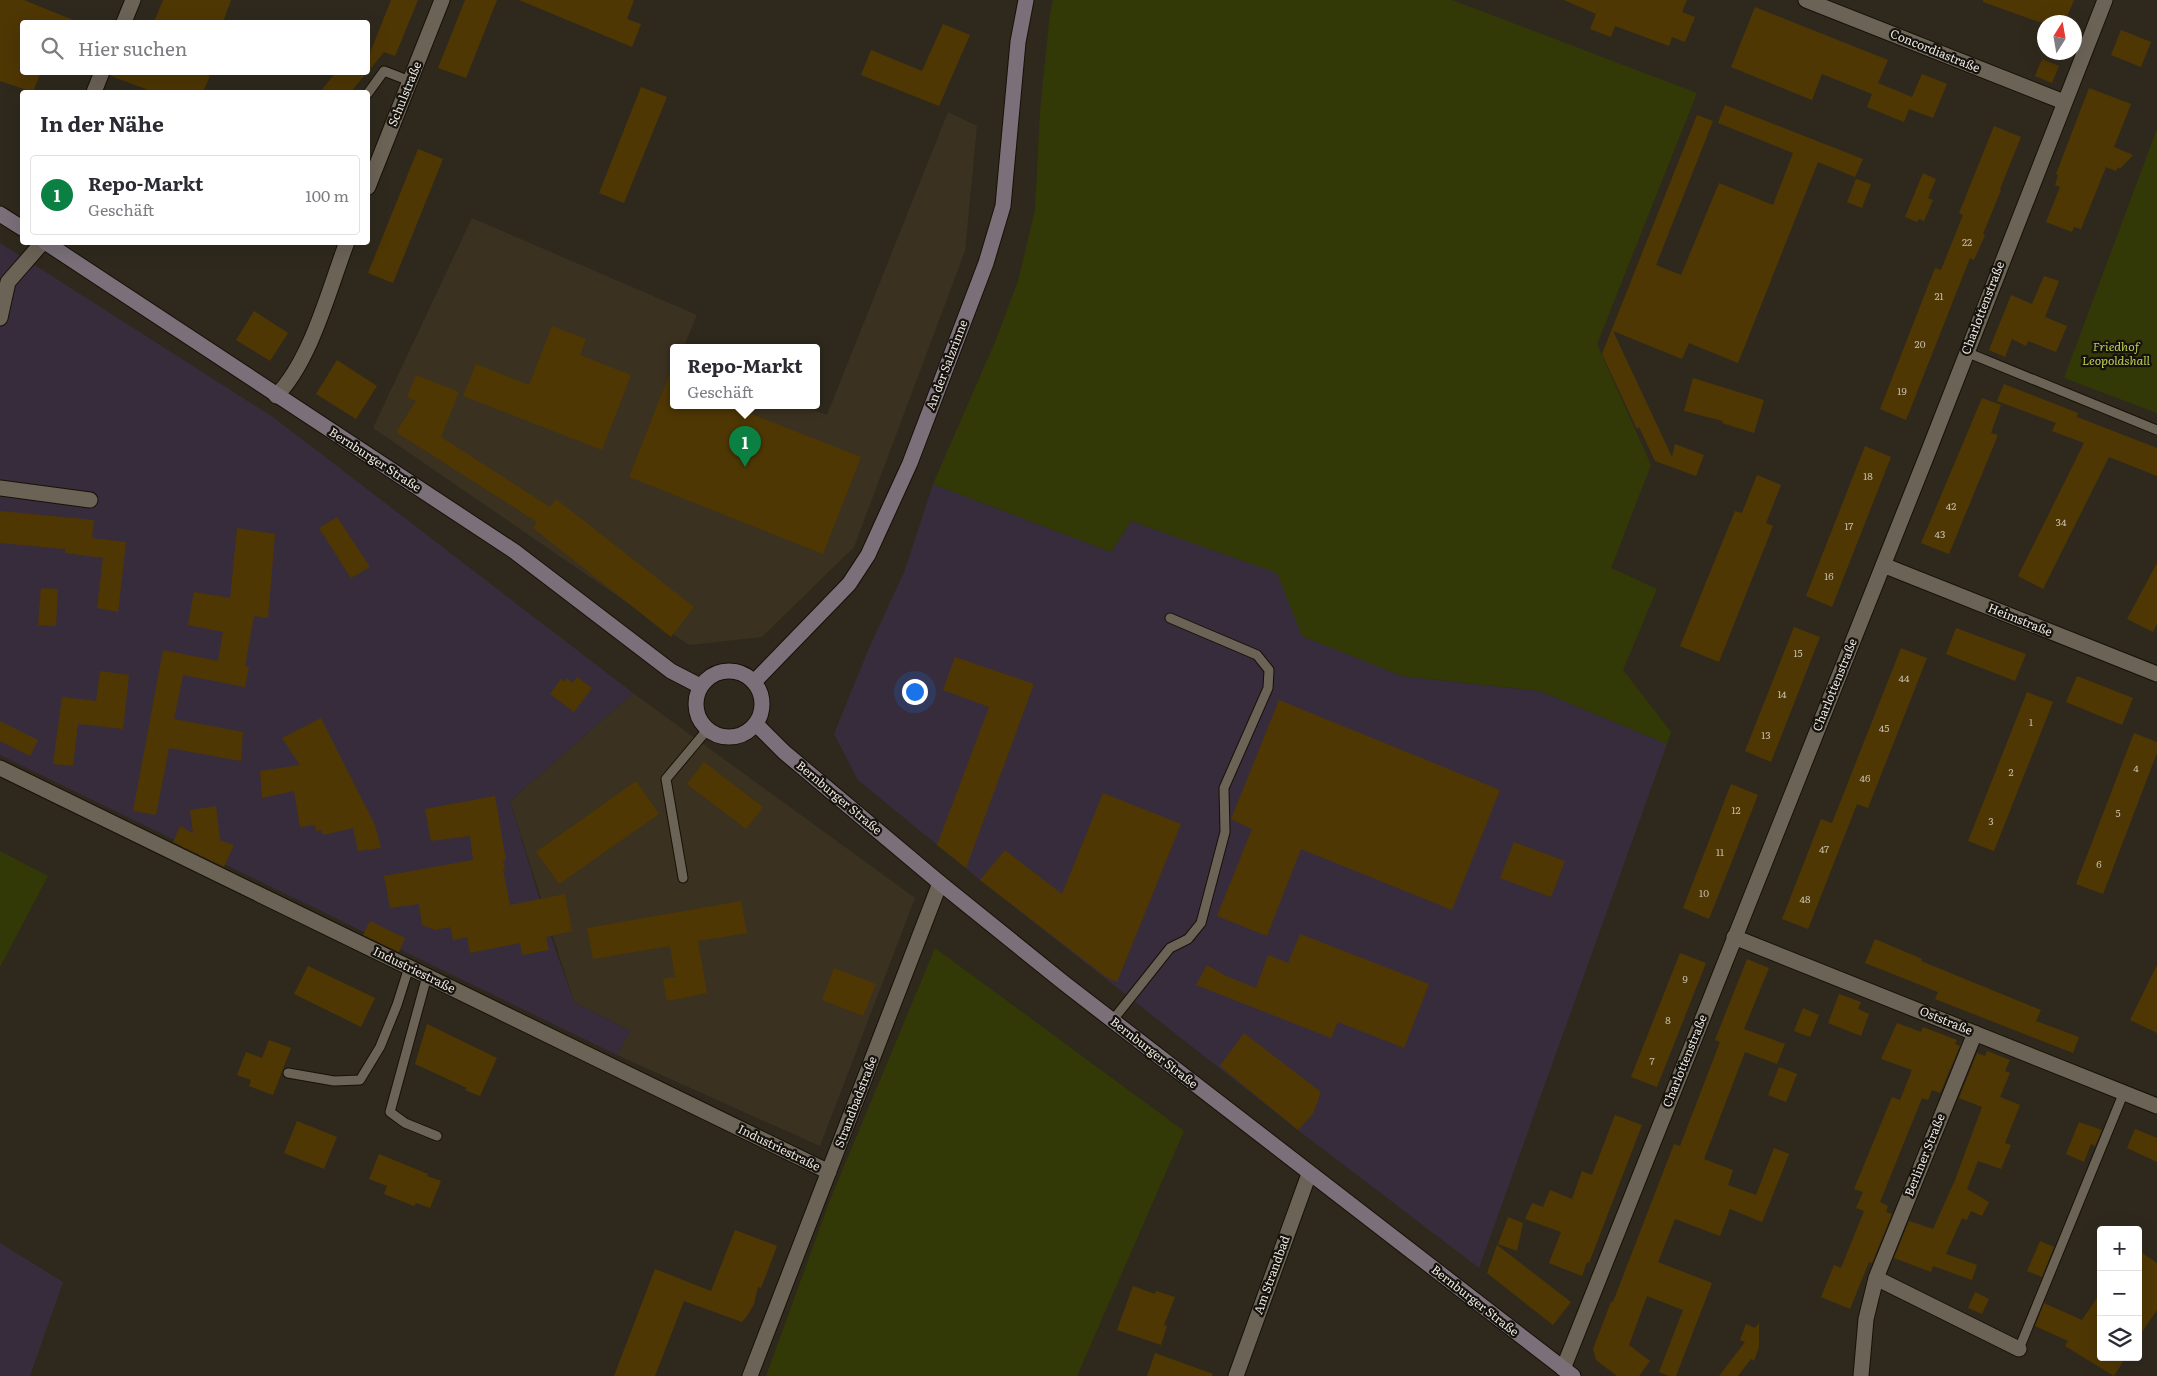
<!DOCTYPE html>
<html lang="de">
<head>
<meta charset="utf-8">
<style>
	body { margin:0; font-family:Literata,serif; background:#f7f7f7; color:#2b2b33 }
	.controls { position:absolute; right:15px; bottom:15px; display:grid; overflow:hidden; border-radius:5px; box-shadow:0 5px 20px #0002 }
	.controls button { width:45px; height:45px; display:grid; place-items:center; padding:0; border:0; border-bottom:1px solid #e1e1e2; background:#fff; color:#2b2b33; font:25px sans-serif }
	.compass { position:absolute; left:2037px; top:15px; width:45px; height:45px; border-radius:50%; background:#fff; box-shadow:0 5px 20px #0002; rotate:11deg }
	.you { position:absolute; left:914px; top:691px; width:18px; height:18px; margin:-12px; border:4px solid #fff; border-radius:50%; background:#1a73e8; box-shadow:0 0 0 8px #1a73e833 }
	.badge { display:grid; place-items:center; width:32px; height:32px; border-radius:50%; background:#0b8043; color:#fff; font-size:16px; font-weight:700 }
	.pin { position:absolute; translate:-50% -41px; filter:drop-shadow(0 1px 2px #0008) }
	.pin::after { content:''; position:absolute; top:26px; width:18px; height:15px; background:inherit; clip-path:polygon(0 0,100% 0,50% 100%) }
	.popup { position:absolute; left:670px; top:344px; width:150px; height:65px; box-sizing:border-box; display:grid; place-content:center; border-radius:5px; background:#fff; filter:drop-shadow(0 1px 4px #0005); font-size:16px; white-space:nowrap; color:#7c7c81 }
	.popup b { font-size:19px; color:#2b2b33 }
	.popup::after { content:''; position:absolute; left:50%; top:100%; margin-left:-10px; border:10px solid transparent; border-top-color:#fff }
	.list { margin:0; padding:0; list-style:none }
	h2 { display:flex; justify-content:space-between; align-items:center; height:65px; margin:0; padding:0 20px; font-size:21px }
	h2 small { font-size:16px; font-weight:400; color:#7c7c81 }
	.list li { display:grid; grid-template-columns:32px 1fr auto; gap:15px; align-items:center; box-sizing:border-box; height:80px; margin:0 10px 10px; padding:0 10px; border:1px solid #e1e1e2; border-radius:5px }
	.list b { display:block; font-size:19px; white-space:nowrap }
	.list p { margin:0; font-size:16px; white-space:nowrap; color:#7c7c81 }
	.list em { font-size:16px; font-style:normal; color:#7c7c81 }
	.icon { flex:none; width:28px; height:28px; fill:none; stroke:currentColor; stroke-width:2; stroke-linecap:round; stroke-linejoin:round }
	.map { position:relative; flex:none; width:2157px; height:1376px; overflow:hidden }
	.search { position:absolute; background:#fff; box-shadow:0 5px 20px #0002; left:20px; top:20px; width:350px; height:55px; display:flex; align-items:center; gap:12px; box-sizing:border-box; padding:0 18px; border-radius:5px; color:#7c7c81; font-size:19px }
	.panel { position:absolute; background:#fff; box-shadow:0 5px 20px #0002; left:20px; top:90px; width:350px; height:155px; border-radius:5px }
	.map>svg:first-child { display:block }
	.built { fill:#3b3120 }
	.industrial { fill:#372c3b }
	.green { fill:#323907 }
	.building { fill:#4f3704 }
	.lines { fill:none; stroke-linecap:round; stroke-linejoin:round }
	.lane-casing { stroke:#171107; stroke-width:11 }
	.street-casing { stroke:#171107; stroke-width:17 }
	.secondary-casing { stroke:#171107; stroke-width:17 }
	.lane { stroke:#6b6356; stroke-width:9 }
	.street { stroke:#6b6356; stroke-width:15 }
	.secondary { stroke:#7b707a; stroke-width:15 }
	.labels { text-anchor:middle; stroke-width:4.5; stroke-linejoin:round; paint-order:stroke }
	.number-label { font-size:10px; fill:#c4bba8 }
	.street-label { font-size:12px; fill:#ebe7df; stroke:#15120d }
	.park-label { font-size:12px; font-style:italic; fill:#bbcd53; stroke:#15120d }
</style>
</head>
<body>
<div class="map">
<svg width="2157" height="1376" viewBox="0 0 2157 1376">
	<rect width="100%" height="100%" fill="#2f291d"/>
	<path class="built" d="M948,112L977,126L965,251L854,547L762,637L689,645L373,428L472,218L697,315L683,348H674V406H802L827,415Z
		M633,693L915,898L820,1146L617,1055L630,1031L574,1002L510,801Z"/>
	<path class="industrial" d="M0,243L273,417L633,693L510,801L552,940L574,1002L630,1031L617,1055L0,755Z
		M933,484L1111,552L1131,521L1278,573L1302,636L1402,676L1540,691L1667,744L1479,1268L1298,1130L980,880L858,780L834,734L869,648L905,570Z
		M0,1243L63,1282L30,1376H0Z"/>
	<path class="green" d="M1053,0H1452L1697,93L1597,344L1651,465L1611,568L1657,589L1623,670L1671,732L1667,744L1540,691L1402,676L1302,636L1277,573L1131,521L1111,552L933,484L995,342L1018,281L1035,210L1040,112L1050,13Z
		M2157,129V413L2064,378Z
		M0,851L48,876L0,967Z
		M935,948L1184,1131L1077,1376H766L830,1200Z"/>
	<path class="building" d="M0,0H24L78,22H22V72H41L33,92L0,81Z
		M163,0H231L223,22H154Z
		M391,0H418L395,56L384,52L368,72V58Z
		M465,0H497L466,78L438,68Z
		M519,0H634L627,19L641,24L632,47Z
		M1564,0H1687L1682,12L1695,17L1685,42L1672,37L1669,46L1615,26L1611,37L1590,29L1596,14Z
		M1983,0H2074L2065,22H2039L1983,2Z
		M1755,7L1888,60L1878,83L1912,97L1922,74L1947,84L1933,118L1909,109L1904,122L1867,107L1872,94L1822,74L1812,100L1731,67Z
		M943,24L970,35L939,106L861,75L871,50L922,71Z
		M2121,30L2151,42L2141,67L2111,55Z
		M2042,59L2059,66L2052,83L2035,76Z
		M111,72H202L210,76L203,92H154L111,76Z
		M336,72H367L351,92H320Z
		M641,87L667,97L624,203L599,193Z
		M2089,88L2131,104L2114,147L2133,155L2120,169L2118,167L2116,171L2106,167L2081,229L2074,227L2072,232L2046,222L2060,187L2055,185L2058,175L2056,174Z
		M1725,105L1863,159L1855,177L1818,162L1738,363L1689,343L1682,359L1613,331L1672,457L1675,444L1704,455L1696,476L1655,461L1639,427L1637,429L1602,354L1697,115L1713,121L1656,265L1681,275L1719,183L1773,205L1793,153L1718,123Z
		M1994,126L2021,137L2000,189L2001,190L1983,234L1985,235L1974,260L1970,258L1906,420L1880,409L1935,268L1941,270L1963,215L1959,213Z
		M418,149L443,159L393,283L368,273Z
		M1923,173L1936,179L1928,198L1933,200L1924,221L1919,219L1917,222L1905,217Z
		M1856,179L1871,184L1862,208L1847,202Z
		M2044,276L2059,281L2045,317L2067,326L2056,352L2028,341L2026,346L2012,339L2005,357L1989,350L2011,295L2032,304Z
		M254,311L288,333L270,361L236,340Z
		M552,326L586,339L580,355L631,375L602,450L463,396L476,364L529,385Z
		M337,360L377,386L356,419L316,394Z
		M673,365L674,406H731L861,457L823,554L629,477Z
		M416,375L459,392L441,437L550,507L556,499L694,607L671,637L533,528L537,522L396,432L416,401L407,397Z
		M1693,378L1764,400L1754,433L1722,423L1723,421L1684,411Z
		M2004,384L2078,413L2077,417L2157,448V476L2109,457L2043,589L2018,576L2084,443L2052,431L2056,423L1997,401Z
		M1982,398L2001,405L1991,433L1998,435L1949,554L1921,543Z
		M1865,446L1891,457L1832,607L1806,596Z
		M1757,475L1781,485L1766,523L1773,526L1719,662L1680,646L1735,511L1742,513Z
		M0,511L94,520L92,538L126,542L118,612L97,608L103,558L65,553V549L0,543Z
		M337,517L370,567L351,578L319,528Z
		M237,528L275,534L268,618L254,616L245,666L249,667L245,687L183,675L174,719L243,732L241,761L169,748L156,815L133,811L163,650L218,661L223,632L188,625L194,592L230,598Z
		M2157,563V624L2153,632L2127,619Z
		M41,588L58,589L56,626L38,625Z
		M1794,627L1820,637L1771,762L1745,751Z
		M1956,628L2026,654L2015,681L1946,654Z
		M1901,648L1927,658L1868,808L1857,804L1808,929L1782,919L1821,819L1832,823Z
		M955,657L1034,684L966,868L937,845L989,707L943,690Z
		M100,671L129,675L123,729L78,724L73,766L53,764L62,697L96,701Z
		M2077,676L2133,698L2122,725L2066,702Z
		M577,677L592,688L574,712L550,694L561,679L565,682L567,678L573,683Z
		M2027,692L2053,702L1994,851L1968,841Z
		M1279,700L1500,790L1452,910L1301,849L1267,936L1217,916L1252,829L1231,819Z
		M321,718L375,825L381,848L358,851L353,828L323,835L321,830L316,831L315,825L300,827L294,791L262,798L260,771L300,765L282,738Z
		M0,721L38,740L30,756L0,741Z
		M2134,733L2157,742V753L2103,894L2076,884Z
		M704,762L763,807L746,829L687,784Z
		M636,781L659,814L559,884L536,852Z
		M1731,784L1758,795L1709,919L1683,908Z
		M1103,793L1181,824L1117,982L1106,977L980,880L1005,850L1062,894Z
		M495,796L506,860L503,861L505,869H503L510,905L565,894L572,931L546,937L549,950L522,955L520,943L470,953L467,937L453,940L450,927L435,930L422,925L419,904L390,908L384,876L473,860L470,836L431,841L425,809Z
		M216,806L220,840L234,845L224,867L173,842L180,826L193,833L190,810Z
		M1514,842L1565,861L1551,897L1500,878Z
		M741,901L747,933L698,941L707,993L667,1001L663,979L675,977L670,946L593,959L587,928Z
		M370,921L405,938L399,952L363,935Z
		M1300,934L1429,984L1404,1048L1338,1022L1331,1038L1196,985L1207,965L1226,976L1256,988L1268,955L1288,963Z
		M1875,939L1922,959L1921,961L2041,1010L2036,1021L2079,1037L2073,1053L1935,999L1938,992L1865,963Z
		M1680,953L1706,963L1657,1087L1631,1077Z
		M1747,959L1769,968L1744,1029L1785,1044L1777,1064L1745,1052L1704,1159L1733,1170L1728,1185L1756,1195L1774,1148L1789,1154L1762,1222L1730,1209L1720,1236L1675,1219L1658,1262L1712,1283L1676,1376H1669L1659,1372L1683,1310L1647,1296L1629,1345L1650,1361L1639,1376H1617L1596,1360L1593,1349L1611,1302H1613L1674,1144L1680,1146L1720,1042L1715,1040Z
		M2157,965V1033L2130,1020Z
		M308,966L375,998L361,1027L294,994Z
		M834,968L876,984L863,1016L822,1000Z
		M1839,994L1861,1002L1858,1009L1869,1014L1861,1036L1828,1023Z
		M1803,1008L1819,1015L1810,1037L1794,1031Z
		M1897,1023L1921,1032L1923,1027L1957,1040L1955,1044L1960,1046L1940,1093L1932,1090L1928,1100L1922,1098L1880,1202L1888,1206L1886,1212L1892,1214L1872,1263L1869,1262L1850,1309L1821,1297L1834,1265L1841,1268L1864,1211L1856,1208L1863,1192L1854,1189L1892,1097L1900,1100L1912,1070L1881,1059Z
		M427,1024L497,1058L480,1096L465,1090L467,1088L415,1064Z
		M1244,1033L1321,1092L1313,1114L1298,1130L1220,1066Z
		M269,1040L291,1048L273,1095L249,1086L251,1080L237,1075L246,1052L262,1058Z
		M1987,1051L2010,1060L2005,1071L2010,1073L2000,1097L2020,1105L2005,1143L2011,1145L2001,1169L1978,1161L1967,1189L1989,1202L1982,1216L1971,1211L1967,1220L1962,1218L1946,1254L1977,1265L1972,1280L1933,1266L1931,1272L1894,1258L1909,1221L1933,1229L1955,1180L1982,1107L1959,1098L1977,1053L1985,1056Z
		M1779,1067L1797,1074L1786,1102L1768,1095Z
		M1615,1115L1642,1125L1589,1263L1587,1262L1582,1276L1549,1263L1561,1232L1525,1219L1532,1203L1543,1207L1550,1190L1572,1199L1582,1171L1592,1175Z
		M297,1121L337,1137L324,1169L284,1153Z
		M2079,1122L2102,1130L2095,1146L2091,1144L2084,1162L2066,1154Z
		M2135,1129L2157,1138V1162L2127,1148Z
		M379,1154L428,1174L427,1176L441,1181L430,1208L416,1203L414,1206L384,1194L387,1186L369,1179Z
		M1508,1217L1523,1223L1517,1251L1498,1244Z
		M735,1230L777,1246L761,1288L758,1287L754,1304L747,1316L742,1322L684,1301L655,1376H614L655,1269L711,1291Z
		M2040,1241L2054,1247L2042,1277L2027,1271Z
		M1497,1245L1571,1302L1553,1325L1487,1273Z
		M2138,1250L2157,1263V1310L2138,1338Z
		M1133,1286L1155,1294L1156,1291L1175,1297L1164,1325L1167,1326L1161,1345L1117,1330Z
		M1975,1292L1989,1299L1982,1314L1968,1308Z
		M2101,1292V1357H2126L2114,1376L2065,1346L2068,1341L2035,1326L2044,1303L2082,1320Z
		M1759,1323V1347L1754,1361L1751,1359L1738,1376H1719L1745,1342L1740,1340L1746,1324L1755,1328Z
		M1155,1353L1213,1374L1212,1376H1147Z"/>
	<g class="lines">
		<g class="lane-casing">
			<path id="lane" d="M368,93L384,71L410,81
				M1966,352L2157,430
				M683,878L666,779L707,730
				M427,976L390,1112L405,1123L437,1136
				M1112,1021L1170,948L1188,939L1201,923L1225,832L1224,788L1268,688L1269,670L1257,655L1170,618
				M288,1073L334,1081L360,1080L380,1047L397,1005L409,967
				M2019,1349L2124,1092"/>
		</g>
		<g class="street-casing">
			<path id="street" d="M1806,0L2064,102
				M124,22L133,0
				M94,92L102,72
				M368,187L442,0
				M0,318L8,282L43,242
				M276,396C311,361 329,289 347,242
				M0,488L90,500
				M1883,565L2157,674
				M0,768L829,1172
				M1734,937L2157,1106
				M1876,1278L2019,1349
				M1563,1369L1927,455L2105,0
				M750,1376L940,883
				M1236,1376L1309,1174
				M1861,1376L1866,1319L1876,1278L1975,1033"/>
		</g>
		<g class="secondary-casing">
			<path id="secondary" d="M0,214L22,228
				M45,242L514,551L671,671L700,686
				M696 704a33 33 0 1 1 66 0a33 33 0 1 1-66 0Z
				M754,682L849,584L868,555L910,463L986,263L1003,206L1018,42L1026,0
				M756,724L784,752L940,883L1064,983L1573,1376"/>
		</g>
		<use href="#lane" class="lane"/>
		<use href="#street" class="street"/>
		<use href="#secondary" class="secondary"/>
	</g>
	<g class="labels">
		<g class="number-label">
			<text x="1967" y="246">22</text>
			<text x="1939" y="300">21</text>
			<text x="1920" y="348">20</text>
			<text x="1902" y="395">19</text>
			<text x="1868" y="480">18</text>
			<text x="1951" y="510">42</text>
			<text x="2061" y="526">34</text>
			<text x="1849" y="530">17</text>
			<text x="1940" y="538">43</text>
			<text x="1829" y="580">16</text>
			<text x="1798" y="657">15</text>
			<text x="1904" y="682">44</text>
			<text x="1782" y="698">14</text>
			<text x="2031" y="726">1</text>
			<text x="1884" y="732">45</text>
			<text x="1766" y="739">13</text>
			<text x="2136" y="772">4</text>
			<text x="2011" y="776">2</text>
			<text x="1865" y="782">46</text>
			<text x="1736" y="814">12</text>
			<text x="2118" y="817">5</text>
			<text x="1991" y="825">3</text>
			<text x="1824" y="853">47</text>
			<text x="1720" y="856">11</text>
			<text x="2099" y="868">6</text>
			<text x="1704" y="897">10</text>
			<text x="1805" y="903">48</text>
			<text x="1685" y="983">9</text>
			<text x="1668" y="1024">8</text>
			<text x="1652" y="1065">7</text>
		</g>
		<g class="street-label">
			<text transform="translate(1935 51) rotate(22)" y="4">Concordiastraße</text>
			<text transform="translate(405 94) rotate(-68)" y="4">Schulstraße</text>
			<text transform="translate(1983 308) rotate(-69)" y="4">Charlottenstraße</text>
			<text transform="translate(947 365) rotate(-69)" y="4">An der Salzrinne</text>
			<text transform="translate(375 460) rotate(33)" y="4">Bernburger Straße</text>
			<text transform="translate(2020 620) rotate(22)" y="4">Heimstraße</text>
			<text transform="translate(1835 685) rotate(-68)" y="4">Charlottenstraße</text>
			<text transform="translate(839 798) rotate(40)" y="4">Bernburger Straße</text>
			<text transform="translate(414 970) rotate(26)" y="4">Industriestraße</text>
			<text transform="translate(1946 1021) rotate(22)" y="4">Oststraße</text>
			<text transform="translate(1154 1053) rotate(38)" y="4">Bernburger Straße</text>
			<text transform="translate(1685 1061) rotate(-68)" y="4">Charlottenstraße</text>
			<text transform="translate(856 1102) rotate(-69)" y="4">Strandbadstraße</text>
			<text transform="translate(779 1148) rotate(26)" y="4">Industriestraße</text>
			<text transform="translate(1925 1155) rotate(-68)" y="4">Berliner Straße</text>
			<text transform="translate(1272 1275) rotate(-70)" y="4">Am Strandbad</text>
			<text transform="translate(1475 1301) rotate(38)" y="4">Bernburger Straße</text>
		</g>
		<g class="park-label">
			<text x="2116" y="351">Friedhof<tspan x="2116" dy="14">Leopoldshall</tspan></text>
		</g>
	</g>
</svg>
<div class="controls">
<button>+</button>
<button>−</button>
<button><svg class="icon" aria-label="layers" viewBox="0 0 24 24"><path d="M12 4l9 5-9 5-9-5zM3 14l9 5 9-5"/></svg></button>
</div>
<svg class="compass" viewBox="-18 -18 36 36"><path d="M0-13l5 13h-10z" fill="#e53935"/><path d="M0 13l5-13h-10z" fill="#7c7c81"/></svg>
<div class="you"></div>
<div class="pin badge" style="left:745px;top:467px">1</div>
<div class="popup"><b>Repo-Markt</b>Geschäft</div>
<div class="search"><svg class="icon" aria-label="search" viewBox="0 0 24 24"><circle cx="10" cy="10" r="6"/><path d="M15 15l6 6"/></svg>Hier suchen</div>
<section class="panel">
<h2>In der Nähe<small></small></h2>
<ul class="list">
<li><span class="badge">1</span><div><b>Repo-Markt</b><p>Geschäft</p></div><em>100 m</em></li>
</ul>
</section>
</div>
</body>
</html>
